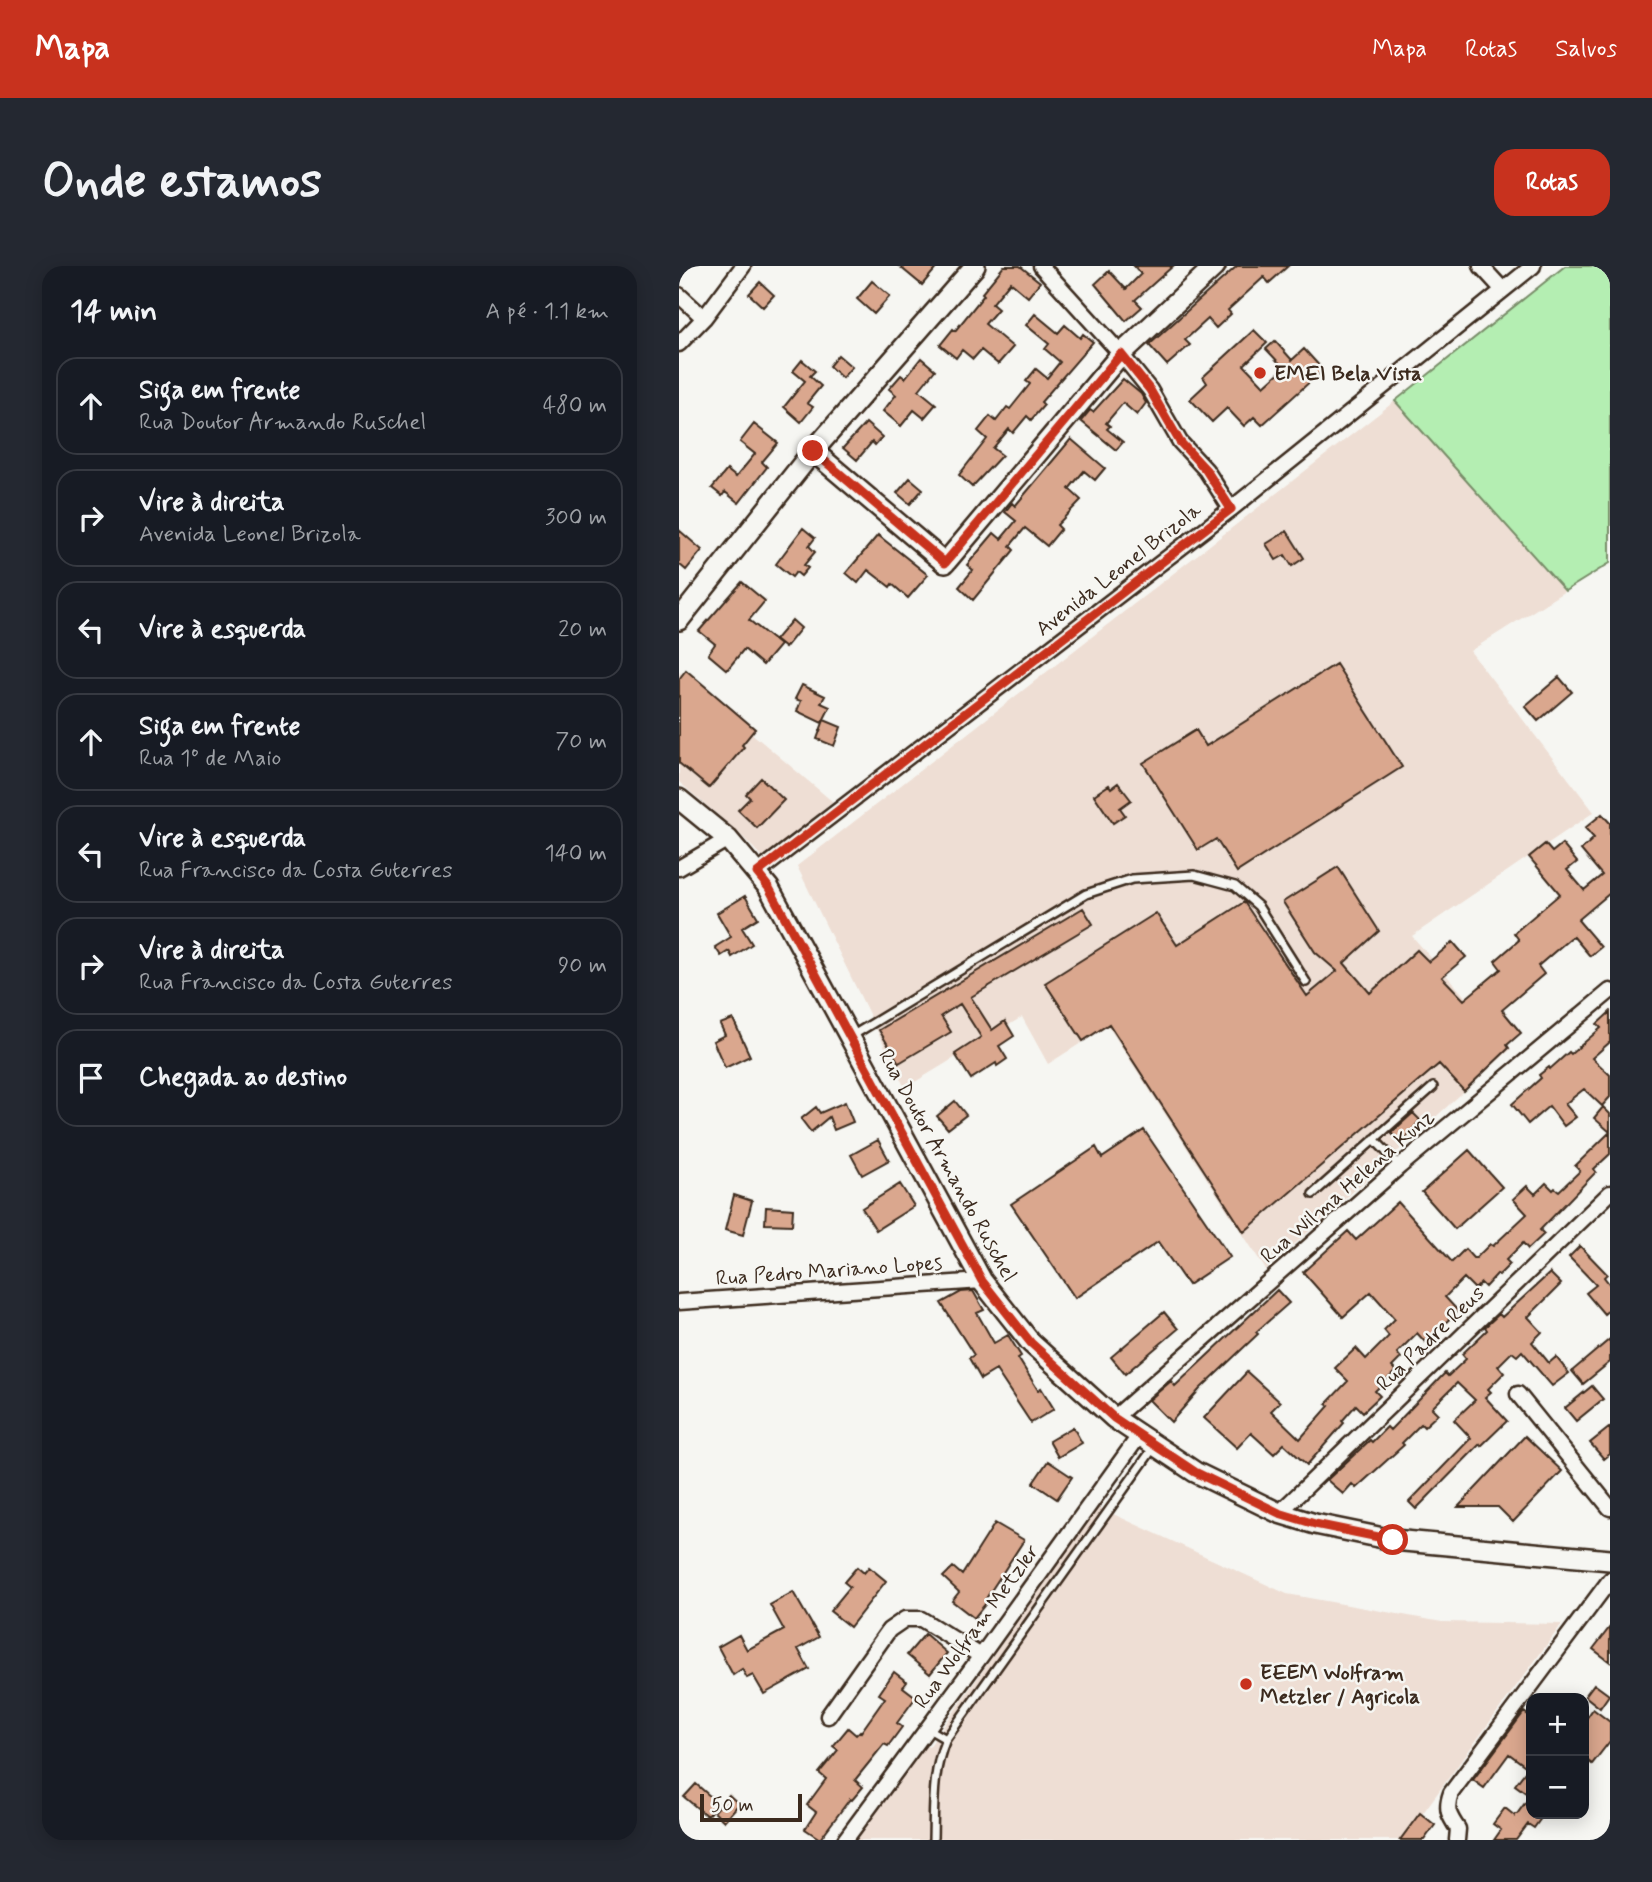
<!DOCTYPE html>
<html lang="pt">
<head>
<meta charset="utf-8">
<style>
	body { margin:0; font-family:Mynerve,sans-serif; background:#242831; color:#f1f3f6 }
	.controls { position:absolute; right:21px; bottom:21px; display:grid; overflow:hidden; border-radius:14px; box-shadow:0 4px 18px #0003 }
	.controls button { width:63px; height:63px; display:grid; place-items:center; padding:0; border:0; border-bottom:2px solid #363941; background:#171b24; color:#f1f3f6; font:35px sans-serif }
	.scale { position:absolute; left:21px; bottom:18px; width:102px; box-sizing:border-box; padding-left:7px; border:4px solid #3b2a1e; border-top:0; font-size:19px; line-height:24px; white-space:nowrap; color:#3b2a1e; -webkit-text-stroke:5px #f6f6f2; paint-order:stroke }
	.stop { position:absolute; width:21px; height:21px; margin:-16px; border:5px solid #c8321e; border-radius:50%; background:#fff }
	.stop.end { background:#c8321e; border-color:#fff; box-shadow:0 2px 7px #0008 }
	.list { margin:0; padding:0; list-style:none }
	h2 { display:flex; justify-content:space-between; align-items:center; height:91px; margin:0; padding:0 28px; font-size:30px }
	h2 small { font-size:23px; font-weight:400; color:#9ea1a6 }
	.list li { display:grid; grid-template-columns:46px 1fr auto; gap:21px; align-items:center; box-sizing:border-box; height:98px; margin:0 14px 14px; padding:0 14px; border:2px solid #363941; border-radius:21px }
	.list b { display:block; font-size:26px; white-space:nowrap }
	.list p { margin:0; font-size:23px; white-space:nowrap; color:#9ea1a6 }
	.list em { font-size:23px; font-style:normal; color:#9ea1a6 }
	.icon { flex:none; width:38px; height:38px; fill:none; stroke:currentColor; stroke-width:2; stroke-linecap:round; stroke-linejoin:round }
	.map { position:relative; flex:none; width:931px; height:1574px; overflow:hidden; border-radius:21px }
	header { display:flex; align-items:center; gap:42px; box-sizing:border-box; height:98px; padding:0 35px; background:#c8321e; color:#fff }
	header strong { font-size:33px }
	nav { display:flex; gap:38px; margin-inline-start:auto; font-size:24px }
	.intro { display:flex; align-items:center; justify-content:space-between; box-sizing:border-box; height:168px; padding:0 42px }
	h1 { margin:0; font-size:49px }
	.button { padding:18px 32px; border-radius:21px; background:#c8321e; color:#fff; font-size:24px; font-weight:700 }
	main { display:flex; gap:42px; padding:0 42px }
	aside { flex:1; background:#171b24; border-radius:21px; box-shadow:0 4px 18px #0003 }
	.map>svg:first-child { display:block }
	.built { fill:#eeded4 }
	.green { fill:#b4eeb2; stroke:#788c68; stroke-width:2 }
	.building { fill:#daa78e; stroke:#3b2a1e; stroke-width:2 }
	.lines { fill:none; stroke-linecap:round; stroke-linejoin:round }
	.lane-casing { stroke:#3b2a1e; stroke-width:12 }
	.street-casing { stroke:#3b2a1e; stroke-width:19 }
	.secondary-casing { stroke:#3b2a1e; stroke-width:24 }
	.lane { stroke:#f6f6f2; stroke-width:7 }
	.street { stroke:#f6f6f2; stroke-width:14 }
	.secondary { stroke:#f6f6f2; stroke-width:19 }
	.route { stroke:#c8321e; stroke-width:9 }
	.poi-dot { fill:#c8321e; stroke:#f6f6f2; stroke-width:2.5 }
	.labels { text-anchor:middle; stroke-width:5; stroke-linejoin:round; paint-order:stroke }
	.poi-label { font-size:21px; font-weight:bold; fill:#3b2a1e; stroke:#f6f6f2; text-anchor:start }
	.street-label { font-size:21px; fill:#3b2a1e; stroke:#f6f6f2 }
</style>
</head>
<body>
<header>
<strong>Mapa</strong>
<nav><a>Mapa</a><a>Rotas</a><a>Salvos</a></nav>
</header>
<div class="intro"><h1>Onde estamos</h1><a class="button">Rotas</a></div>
<main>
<aside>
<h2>14 min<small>A pé · 1.1 km</small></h2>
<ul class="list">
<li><svg class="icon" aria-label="ahead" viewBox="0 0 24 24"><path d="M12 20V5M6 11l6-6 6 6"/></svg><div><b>Siga em frente</b><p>Rua Doutor Armando Ruschel</p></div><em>480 m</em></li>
<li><svg class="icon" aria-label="right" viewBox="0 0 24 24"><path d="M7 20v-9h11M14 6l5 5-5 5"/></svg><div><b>Vire à direita</b><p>Avenida Leonel Brizola</p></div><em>300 m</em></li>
<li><svg class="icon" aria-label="left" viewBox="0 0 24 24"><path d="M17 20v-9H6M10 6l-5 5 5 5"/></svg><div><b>Vire à esquerda</b></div><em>20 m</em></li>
<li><svg class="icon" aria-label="ahead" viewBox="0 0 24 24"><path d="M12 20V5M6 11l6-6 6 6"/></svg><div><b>Siga em frente</b><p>Rua 1º de Maio</p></div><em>70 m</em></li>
<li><svg class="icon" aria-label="left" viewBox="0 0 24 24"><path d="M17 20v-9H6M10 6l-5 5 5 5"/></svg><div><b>Vire à esquerda</b><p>Rua Francisco da Costa Guterres</p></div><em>140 m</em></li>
<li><svg class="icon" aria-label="right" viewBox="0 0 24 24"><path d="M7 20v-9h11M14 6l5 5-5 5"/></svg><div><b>Vire à direita</b><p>Rua Francisco da Costa Guterres</p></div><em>90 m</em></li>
<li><svg class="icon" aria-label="arrive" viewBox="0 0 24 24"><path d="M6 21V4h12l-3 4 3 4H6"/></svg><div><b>Chegada ao destino</b></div></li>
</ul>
</aside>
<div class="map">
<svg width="931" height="1574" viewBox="0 0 931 1574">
	<rect width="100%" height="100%" fill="#f6f6f2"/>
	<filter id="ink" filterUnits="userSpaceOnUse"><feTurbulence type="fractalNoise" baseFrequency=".0143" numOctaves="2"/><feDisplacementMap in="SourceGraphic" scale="14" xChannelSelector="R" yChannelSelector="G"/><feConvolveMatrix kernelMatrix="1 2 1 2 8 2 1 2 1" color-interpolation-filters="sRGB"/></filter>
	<g filter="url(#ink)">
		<path class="built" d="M716,135L886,325L791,385L915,546L733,670L832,783L587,1004L429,760L369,798L343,751L226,822L118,600Z
			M0,406L154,536L84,592L60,567L0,516Z
			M419,1241L608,1328L763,1356L883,1358L724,1574H174L243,1478L250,1481Z"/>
		<path class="green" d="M886,0H931V297L886,325L716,135Z"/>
		<path class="building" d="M220,0H259L243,19Z
			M325,0H341L361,16L349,31L331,16L313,38L319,43L306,58L334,81L319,98L302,84L294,93L283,84L277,92L261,79L274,63L276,65L305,29L303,27Z
			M455,0H494L456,34L463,41L447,55L416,18L430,5L447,23L462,8Z
			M558,0H609L590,17L585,11L549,44L552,48L537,62L529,53L506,74L511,79L488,99L470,79Z
			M193,15L211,30L195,48L178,33Z
			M81,16L95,29L84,41L70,28Z
			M356,48L379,67L386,59L401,72L404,68L414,76L362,136L365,139L352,154L348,150L334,167L330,163L314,182L323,189L293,221L280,209L308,173L299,165L311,150L317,155L328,141L331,143L351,118L347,115L357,103L368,112L381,96L366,83L370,78L347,59Z
			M575,64L588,77L565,99L585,120L605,102L587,83L596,75L613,94L625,83L644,104L583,159L575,151L565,160L548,142L533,156L511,133L528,117L524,111Z
			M159,89L173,101L163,112L150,100Z
			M242,92L256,104L240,124L257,138L245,152L235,144L222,160L204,145L217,129L210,123L222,109L226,112Z
			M123,94L136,105L131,110L142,120L128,137L134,141L122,156L105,141L126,115L114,105Z
			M444,113L462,128L467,137L458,149L444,137L427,157L431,160L428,163L444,176L437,184L402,155L411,144L414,146Z
			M187,157L203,171L196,179L193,176L178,194L164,182Z
			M75,158L99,177L83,196L88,201L60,237L46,226L43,230L33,222L48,204L57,211L76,188L61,176Z
			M392,173L426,202L416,214L405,205L390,223L402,234L378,259L382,263L368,280L346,262L331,280L335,284L294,334L280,321L294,304L288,299L315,267L322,273L337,255L326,246L333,237L336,240Z
			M231,212L244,223L231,238L218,227Z
			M124,262L136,272L130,280L136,286L125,299L129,302L122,310L117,306L113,311L97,298Z
			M0,264L23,284L7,304L0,298Z
			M608,265L625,292L613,300L606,289L597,294L587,278Z
			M199,269L249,309L229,332L213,318L211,321L189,304L179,317L167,307Z
			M63,316L86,335L70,354L101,379L84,399L65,383L48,404L29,388L36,378L20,365Z
			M113,354L122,362L106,382L96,374Z
			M657,398L723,501L558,606L537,573L519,584L464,497L517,464L527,480Z
			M7,404L76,463L63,479L65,481L30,522L0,497V413Z
			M880,411L893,426L859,455L846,440Z
			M123,419L146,430L142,437L151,441L143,457L118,445L122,435L116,433Z
			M145,454L162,461L155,480L138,473Z
			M82,512L105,534L78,562L59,544L71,532L67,528Z
			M439,517L452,534L441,542L446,549L434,557L415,529L430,519L432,522Z
			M923,548L931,557V627L899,654L922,681L911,690L894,670L859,700L865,708L823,744L842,767L828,779L830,782L785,825L760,798L565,966L430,758L404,775L366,717L477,647L498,679L565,636L628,730L658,705L636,686L604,636L659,601L700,665L665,697L691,727L738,684L750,696L774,676L787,691L763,711L785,734L822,703L816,695L840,674L835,667L881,628L850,591L866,578L873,586L883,578L898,596L888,604L905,624L923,609L902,584L915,572L906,562Z
			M66,630L79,652L63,662L73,678L53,691L50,685L42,690L36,681L52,671L38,647Z
			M404,642L414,658L292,731L313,764L326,755L335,770L320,780L328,793L318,800L317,797L292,813L276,788L302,771L281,738L262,750L272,766L220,797L200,764Z
			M931,746V776L913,792L931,809V831L923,840L905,823L886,838L897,851L885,860L870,840L849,858L833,838L862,812L860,809L870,801L871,803L890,786L892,788L922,762L918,758Z
			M54,753L71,790L46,802L34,775L46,769L41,758Z
			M276,835L287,849L269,863L258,850Z
			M166,836L174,856L155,864L150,851L132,866L122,853L137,841L141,847Z
			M924,841L931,848V888L915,903L917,906L861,964L865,968L849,983L844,977L827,994L831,998L820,1009L818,1008L806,1021L802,1017L796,1023L785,1012L766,1031L779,1045L746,1076L738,1067L718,1087L722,1092L713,1101L717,1105L696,1125L701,1130L684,1146L677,1139L663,1155L665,1157L628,1199L605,1178L595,1188L572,1167L558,1182L525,1152L568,1106L601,1136L592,1145L621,1173L650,1140L647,1138L669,1115L656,1102L677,1082L687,1093L710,1070L705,1064L716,1053L692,1026L664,1051L624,1006L669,965L677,974L719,936L773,996L786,983L794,992H797L811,978L814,980L848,948L834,933L848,920L856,928L867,917L874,924L876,922L880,925L901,905L896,900L931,866L915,852Z
			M734,847L741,854L723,877L712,867Z
			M465,864L551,991L509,1019L479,976L396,1032L332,938L417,881L423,892Z
			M199,874L210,894L183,909L172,889Z
			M790,884L823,921L776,963L743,926Z
			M221,918L235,940L197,964L183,942Z
			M55,929L73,935L64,969L46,964Z
			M87,941L114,943L113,959L86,958Z
			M901,980L928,1008L925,1011L931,1019V1043L925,1048L907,1027L917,1019L890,991Z
			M871,1007L882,1018L849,1051L863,1066L853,1076L870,1097L877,1091L890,1107L873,1120L843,1085L838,1090L833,1086L819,1100L825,1107L809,1123L812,1126L806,1131L828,1155L802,1180L801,1178L737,1243L730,1236L792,1172L775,1154L796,1134L778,1117L753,1142L759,1148L745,1161L742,1158L723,1177L725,1179L677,1222L673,1218L664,1228L648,1214L691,1174L693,1176L708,1161L711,1164L766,1107L769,1110L787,1093L783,1088L808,1064L806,1061L820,1048L823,1051Z
			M598,1024L610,1037L577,1066L579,1068L521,1123L492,1156L470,1134L492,1115L496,1120Z
			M294,1025L305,1044L298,1047L315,1077L329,1069L342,1090L339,1092L359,1124L362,1122L375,1143L352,1157L317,1104L302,1113L290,1092L295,1089L262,1037L282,1026Z
			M485,1046L499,1063L446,1108L432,1091Z
			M931,1073V1096L904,1118L893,1105Z
			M913,1120L924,1133L897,1155L886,1142Z
			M394,1161L403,1177L379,1191L370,1175Z
			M931,1161V1188L925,1193L911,1177Z
			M846,1170L883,1205L834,1256L819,1241H779Z
			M369,1195L393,1211L378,1233L354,1217Z
			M316,1257L345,1274L306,1334L308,1336L295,1352L273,1335L280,1326L264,1311L274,1301L283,1309Z
			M178,1301L185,1307L190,1301L207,1315L171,1361L151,1345L171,1321L165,1316Z
			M114,1326L140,1371L119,1383L130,1403L85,1428L74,1409L68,1412L63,1403L54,1409L39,1381L60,1369L68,1384L105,1364L91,1339Z
			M931,1361V1396L914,1383Z
			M246,1368L268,1387L251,1408L228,1389Z
			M215,1406L228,1416L224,1421L237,1431L218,1457L223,1461L209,1480L205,1478L176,1514L184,1521L173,1534L171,1533L141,1573L126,1563L137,1546L128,1539L147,1513L140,1507L159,1484L154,1480L169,1462L177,1469L181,1465L182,1466L206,1432L200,1428Z
			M915,1418L930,1429L921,1442L906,1430Z
			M914,1443L931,1456V1475L913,1498L905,1492V1456Z
			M845,1446L852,1451V1548H865L855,1562L849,1558L837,1574H815L822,1564L814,1558L826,1542L836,1550V1548H838L851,1530L836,1519L849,1502L830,1488L805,1522L794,1514Z
			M17,1518L39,1537L28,1550L5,1531Z
			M50,1529L60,1538L45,1555L35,1546Z
			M741,1547L756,1559L745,1574H721Z"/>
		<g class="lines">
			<g class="lane-casing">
				<path id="lane" d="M171,771L407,628L453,613L515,609L556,620L579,640L627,716
					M695,873L721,900
					M634,928L754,821
					M248,1462L267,1473
					M254,1574C255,1538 253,1506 267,1473L475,1181"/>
			</g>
			<g class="street-casing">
				<path id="street" d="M362,0L442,88L471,124L501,176L527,204L552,243
					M802,0L824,24
					M0,29L25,52
					M0,78L25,52L64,0
					M0,602L49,573
					M78,607L552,243L854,0
					M0,1036L303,1015
					M839,1128L931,1242
					M435,1152L721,900L931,725
					M600,1247L931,927
					M149,1450L210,1364L226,1353H242L302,1390
					M166,1574L302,1390L460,1170
					M778,1574L779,1563C770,1550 766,1543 772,1527L931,1314"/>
			</g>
			<g class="secondary-casing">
				<path id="secondary" d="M134,185L266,297L442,88L536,0
					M0,354L134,185L296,0
					M0,533L49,573L90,622L303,1015L352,1077L435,1152L516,1206L600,1247L636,1258L714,1274L931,1294"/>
			</g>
			<use href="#lane" class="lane"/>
			<use href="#street" class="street"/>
			<use href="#secondary" class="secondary"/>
		</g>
	</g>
	<g class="lines" filter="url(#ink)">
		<path class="route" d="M134,185L266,297L442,88L471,124L501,176L527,204L552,243L78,607L90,622L303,1015L352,1077L435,1152L516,1206L600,1247L636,1258L714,1274"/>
	</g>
	<g class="poi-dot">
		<circle cx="581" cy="107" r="7"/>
		<circle cx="567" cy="1418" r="7"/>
	</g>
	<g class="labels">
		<g class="poi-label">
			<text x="595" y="114">EMEI Bela Vista</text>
			<text x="581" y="1413">EEEM Wolfram<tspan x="581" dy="24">Metzler / Agricola</tspan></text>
		</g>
		<g class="street-label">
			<text transform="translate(439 303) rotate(-38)" y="7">Avenida Leonel Brizola</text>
			<text transform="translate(269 899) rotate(61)" y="7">Rua Doutor Armando Ruschel</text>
			<text transform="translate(668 920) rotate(-41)" y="7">Rua Wilma Helena Kunz</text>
			<text transform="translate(150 1004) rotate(-4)" y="7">Rua Pedro Mariano Lopes</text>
			<text transform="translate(751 1072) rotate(-44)" y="7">Rua Padre Reus</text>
			<text transform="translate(297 1360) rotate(-54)" y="7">Rua Wolfram Metzler</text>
		</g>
	</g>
</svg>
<div class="controls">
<button>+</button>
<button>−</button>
</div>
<div class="scale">50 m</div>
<div class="stop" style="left:714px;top:1274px"></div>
<div class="stop end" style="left:134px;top:185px"></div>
</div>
</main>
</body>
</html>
